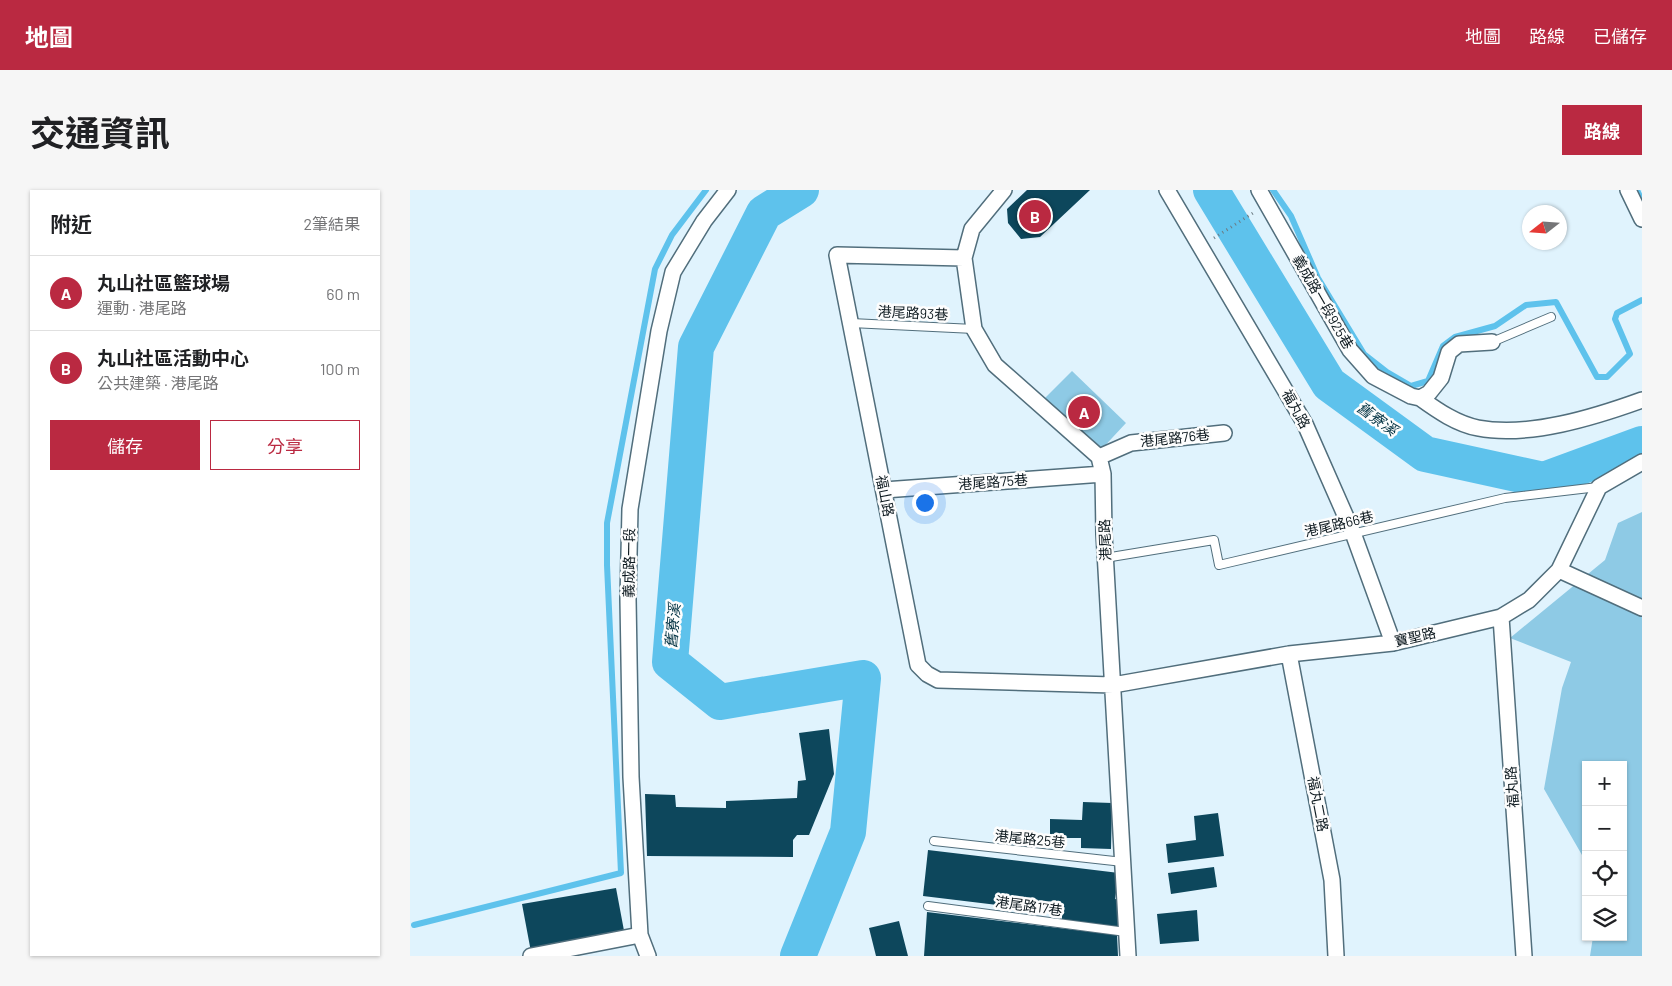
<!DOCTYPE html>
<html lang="zh-TW">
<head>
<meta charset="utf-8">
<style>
	body { margin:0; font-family:Barlow,"Noto Sans TC",sans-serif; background:#f6f6f6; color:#202124 }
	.controls { position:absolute; right:15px; bottom:15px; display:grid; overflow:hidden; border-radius:0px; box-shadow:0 1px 4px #0004 }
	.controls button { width:45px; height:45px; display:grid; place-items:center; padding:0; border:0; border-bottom:1px solid #e0e0e0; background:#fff; color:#202124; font:25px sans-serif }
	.compass { position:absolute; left:1112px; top:15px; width:45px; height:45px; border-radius:50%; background:#fff; box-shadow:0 1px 4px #0004; rotate:253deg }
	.you { position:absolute; left:514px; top:312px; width:18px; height:18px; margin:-12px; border:4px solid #fff; border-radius:50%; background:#1a73e8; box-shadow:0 0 0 8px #1a73e833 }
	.badge { display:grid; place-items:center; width:32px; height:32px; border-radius:50%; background:#ba2941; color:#fff; font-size:16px; font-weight:700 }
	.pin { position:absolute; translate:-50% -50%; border:2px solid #fff; box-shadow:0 1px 5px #0006 }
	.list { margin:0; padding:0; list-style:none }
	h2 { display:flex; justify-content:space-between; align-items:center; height:65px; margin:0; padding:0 20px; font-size:21px }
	h2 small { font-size:16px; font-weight:400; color:#757577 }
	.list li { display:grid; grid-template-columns:32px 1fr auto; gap:15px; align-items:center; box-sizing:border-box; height:75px; padding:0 20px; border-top:1px solid #e0e0e0 }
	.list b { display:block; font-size:19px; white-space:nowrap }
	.list p { margin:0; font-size:16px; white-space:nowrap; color:#757577 }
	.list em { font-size:16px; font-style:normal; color:#757577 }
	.actions { display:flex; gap:10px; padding:15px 20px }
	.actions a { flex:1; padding:11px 0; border:1px solid #ba2941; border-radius:0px; text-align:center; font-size:18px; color:#ba2941 }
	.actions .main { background:#ba2941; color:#fff }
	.icon { flex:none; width:28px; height:28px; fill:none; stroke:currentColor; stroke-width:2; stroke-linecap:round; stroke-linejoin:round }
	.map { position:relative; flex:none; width:1232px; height:766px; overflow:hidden; border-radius:0px }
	header { display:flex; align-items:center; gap:30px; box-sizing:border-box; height:70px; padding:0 25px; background:#ba2941; color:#fff }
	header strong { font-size:24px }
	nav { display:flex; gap:28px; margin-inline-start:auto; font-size:18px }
	.intro { display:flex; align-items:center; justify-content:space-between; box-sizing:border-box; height:120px; padding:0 30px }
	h1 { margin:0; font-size:35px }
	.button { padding:12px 22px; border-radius:0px; background:#ba2941; color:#fff; font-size:18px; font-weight:700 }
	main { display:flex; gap:30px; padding:0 30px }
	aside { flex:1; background:#fff; border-radius:0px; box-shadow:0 1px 4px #0004 }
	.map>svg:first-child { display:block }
	.green { fill:#8ecae5 }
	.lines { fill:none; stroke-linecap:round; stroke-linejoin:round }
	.stream { stroke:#5ec2ec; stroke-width:6 }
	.river { stroke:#5ec2ec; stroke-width:36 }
	.building { fill:#0d475c }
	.service-casing { stroke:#516e7c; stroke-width:10 }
	.minor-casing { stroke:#516e7c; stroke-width:18 }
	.path { stroke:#6c7b83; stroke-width:3; stroke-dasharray:1 4; stroke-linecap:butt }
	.service { stroke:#fff; stroke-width:8 }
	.minor { stroke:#fff; stroke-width:15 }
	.labels { text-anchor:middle; stroke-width:5; stroke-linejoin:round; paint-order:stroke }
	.street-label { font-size:14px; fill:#0d191f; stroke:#fdfdfd }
	.water-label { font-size:15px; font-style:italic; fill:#023242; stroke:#fdfdfd }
</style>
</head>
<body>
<header>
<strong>地圖</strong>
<nav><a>地圖</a><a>路線</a><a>已儲存</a></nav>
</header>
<div class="intro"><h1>交通資訊</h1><a class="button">路線</a></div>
<main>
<aside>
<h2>附近<small>2筆結果</small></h2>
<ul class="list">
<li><span class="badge">A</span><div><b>丸山社區籃球場</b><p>運動 · 港尾路</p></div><em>60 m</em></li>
<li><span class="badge">B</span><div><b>丸山社區活動中心</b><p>公共建築 · 港尾路</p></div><em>100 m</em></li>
</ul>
<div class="actions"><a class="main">儲存</a><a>分享</a></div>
</aside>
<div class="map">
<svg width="1232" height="766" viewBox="0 0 1232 766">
	<rect width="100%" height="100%" fill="#e0f3fd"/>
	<path class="green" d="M662,181L716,233L689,262L631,212Z
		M1232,322V766H1180L1183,747H1213V575H1176V672L1134,599L1152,498L1161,472L1100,448L1195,370L1208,333Z"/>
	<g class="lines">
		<path class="stream" d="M863,0L881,26L908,88L954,164L977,182L1001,196L1018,191L1033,156L1045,147L1085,136L1116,115L1146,112L1187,187H1197L1220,164L1205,129L1207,123L1232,110
			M1227,0L1232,11
			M4,735L211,683L197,375V333L245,79L262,45L296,0"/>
		<path class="river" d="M801,0L919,194L1015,264L1134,290L1232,254
			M388,766L438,642L453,488L310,512L260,472L286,157L354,23L391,0"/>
	</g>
	<path class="building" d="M617,0H680L630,47L611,49L598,33L597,19Z
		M419,539L424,584L399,645H387L383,650V667L237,666L235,604L265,605L266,617L316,618V611L387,608L388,591L396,590L389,543Z
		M673,612L702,613L701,659L671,658V648H640V629L672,630Z
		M808,623L814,666L758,673L756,654L786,650L784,626Z
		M518,660L709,683L705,709L712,710L709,738L652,731V723L513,706Z
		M804,677L807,697L761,704L758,683Z
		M206,698L215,746L121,762L112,714Z
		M787,720L789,751L750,754L747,724Z
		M517,722L707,745L708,766H514Z
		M489,731L498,766H466L459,738Z"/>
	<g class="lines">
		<g class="service-casing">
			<path id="service" d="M441,133L564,139
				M1082,152L1141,127
				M695,368L804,350L809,375L1095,308L1188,297
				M524,651L713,672
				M518,716L716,742"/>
		</g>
		<g class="minor-casing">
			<path id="minor" d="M594,0L562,39L554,68L564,139L585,175L689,267L693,284L694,344L718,766
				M757,0L895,234L943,343L983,453
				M849,0L940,160L963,186L1001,206L1010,208L1019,203L1031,188L1039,162L1049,154L1082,152
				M1218,0L1232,29
				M554,68L427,65L508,475L517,484L528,490L703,495L879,464L983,453L1091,427L1119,410L1149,380L1189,297L1232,272
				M1010,208C1028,221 1047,234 1068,238C1118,248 1185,227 1232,210
				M689,267L721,253L814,243
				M474,300L693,284
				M1149,380L1232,418
				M1091,427L1114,766
				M879,464L922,690L926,766
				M121,766L230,745
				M238,766L230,745L221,587L218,409L220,319L249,141L263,82L294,31L318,0"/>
		</g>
		<path class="path" d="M804,48L843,23"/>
		<use href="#service" class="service"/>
		<use href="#minor" class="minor"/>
	</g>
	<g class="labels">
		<g class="street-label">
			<text transform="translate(913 112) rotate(60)" y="5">義成路一段925巷</text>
			<text transform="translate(503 123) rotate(3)" y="5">港尾路93巷</text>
			<text transform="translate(886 219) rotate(61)" y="5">福丸路</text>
			<text transform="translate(765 248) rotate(-6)" y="5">港尾路76巷</text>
			<text transform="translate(583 292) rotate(-4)" y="5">港尾路75巷</text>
			<text transform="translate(475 306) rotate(79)" y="5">福山路</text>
			<text transform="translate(929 334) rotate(-13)" y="5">港尾路66巷</text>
			<text transform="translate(695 350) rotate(-92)" y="5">港尾路</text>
			<text transform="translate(219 373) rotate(-89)" y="5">義成路一段</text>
			<text transform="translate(1005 447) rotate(-13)" y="5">寶聖路</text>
			<text transform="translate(1102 597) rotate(-94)" y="5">福丸路</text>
			<text transform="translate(908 614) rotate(79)" y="5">福丸二路</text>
			<text transform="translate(620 649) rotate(6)" y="5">港尾路25巷</text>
			<text transform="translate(619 716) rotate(8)" y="5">港尾路17巷</text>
		</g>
		<g class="water-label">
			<text transform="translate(967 229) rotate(36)" y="5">舊寮溪</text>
			<text transform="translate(263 436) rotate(-85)" y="5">舊寮溪</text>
		</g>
	</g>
</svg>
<div class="controls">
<button>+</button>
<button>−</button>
<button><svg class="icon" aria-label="locate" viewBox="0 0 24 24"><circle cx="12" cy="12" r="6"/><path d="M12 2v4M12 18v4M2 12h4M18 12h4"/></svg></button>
<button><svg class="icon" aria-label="layers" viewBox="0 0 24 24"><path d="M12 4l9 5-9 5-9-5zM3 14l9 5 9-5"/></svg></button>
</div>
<svg class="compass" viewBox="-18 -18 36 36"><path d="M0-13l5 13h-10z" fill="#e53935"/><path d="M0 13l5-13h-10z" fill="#757577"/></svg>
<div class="you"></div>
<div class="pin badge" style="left:674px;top:222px">A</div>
<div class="pin badge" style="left:625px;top:26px">B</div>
</div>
</main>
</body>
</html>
